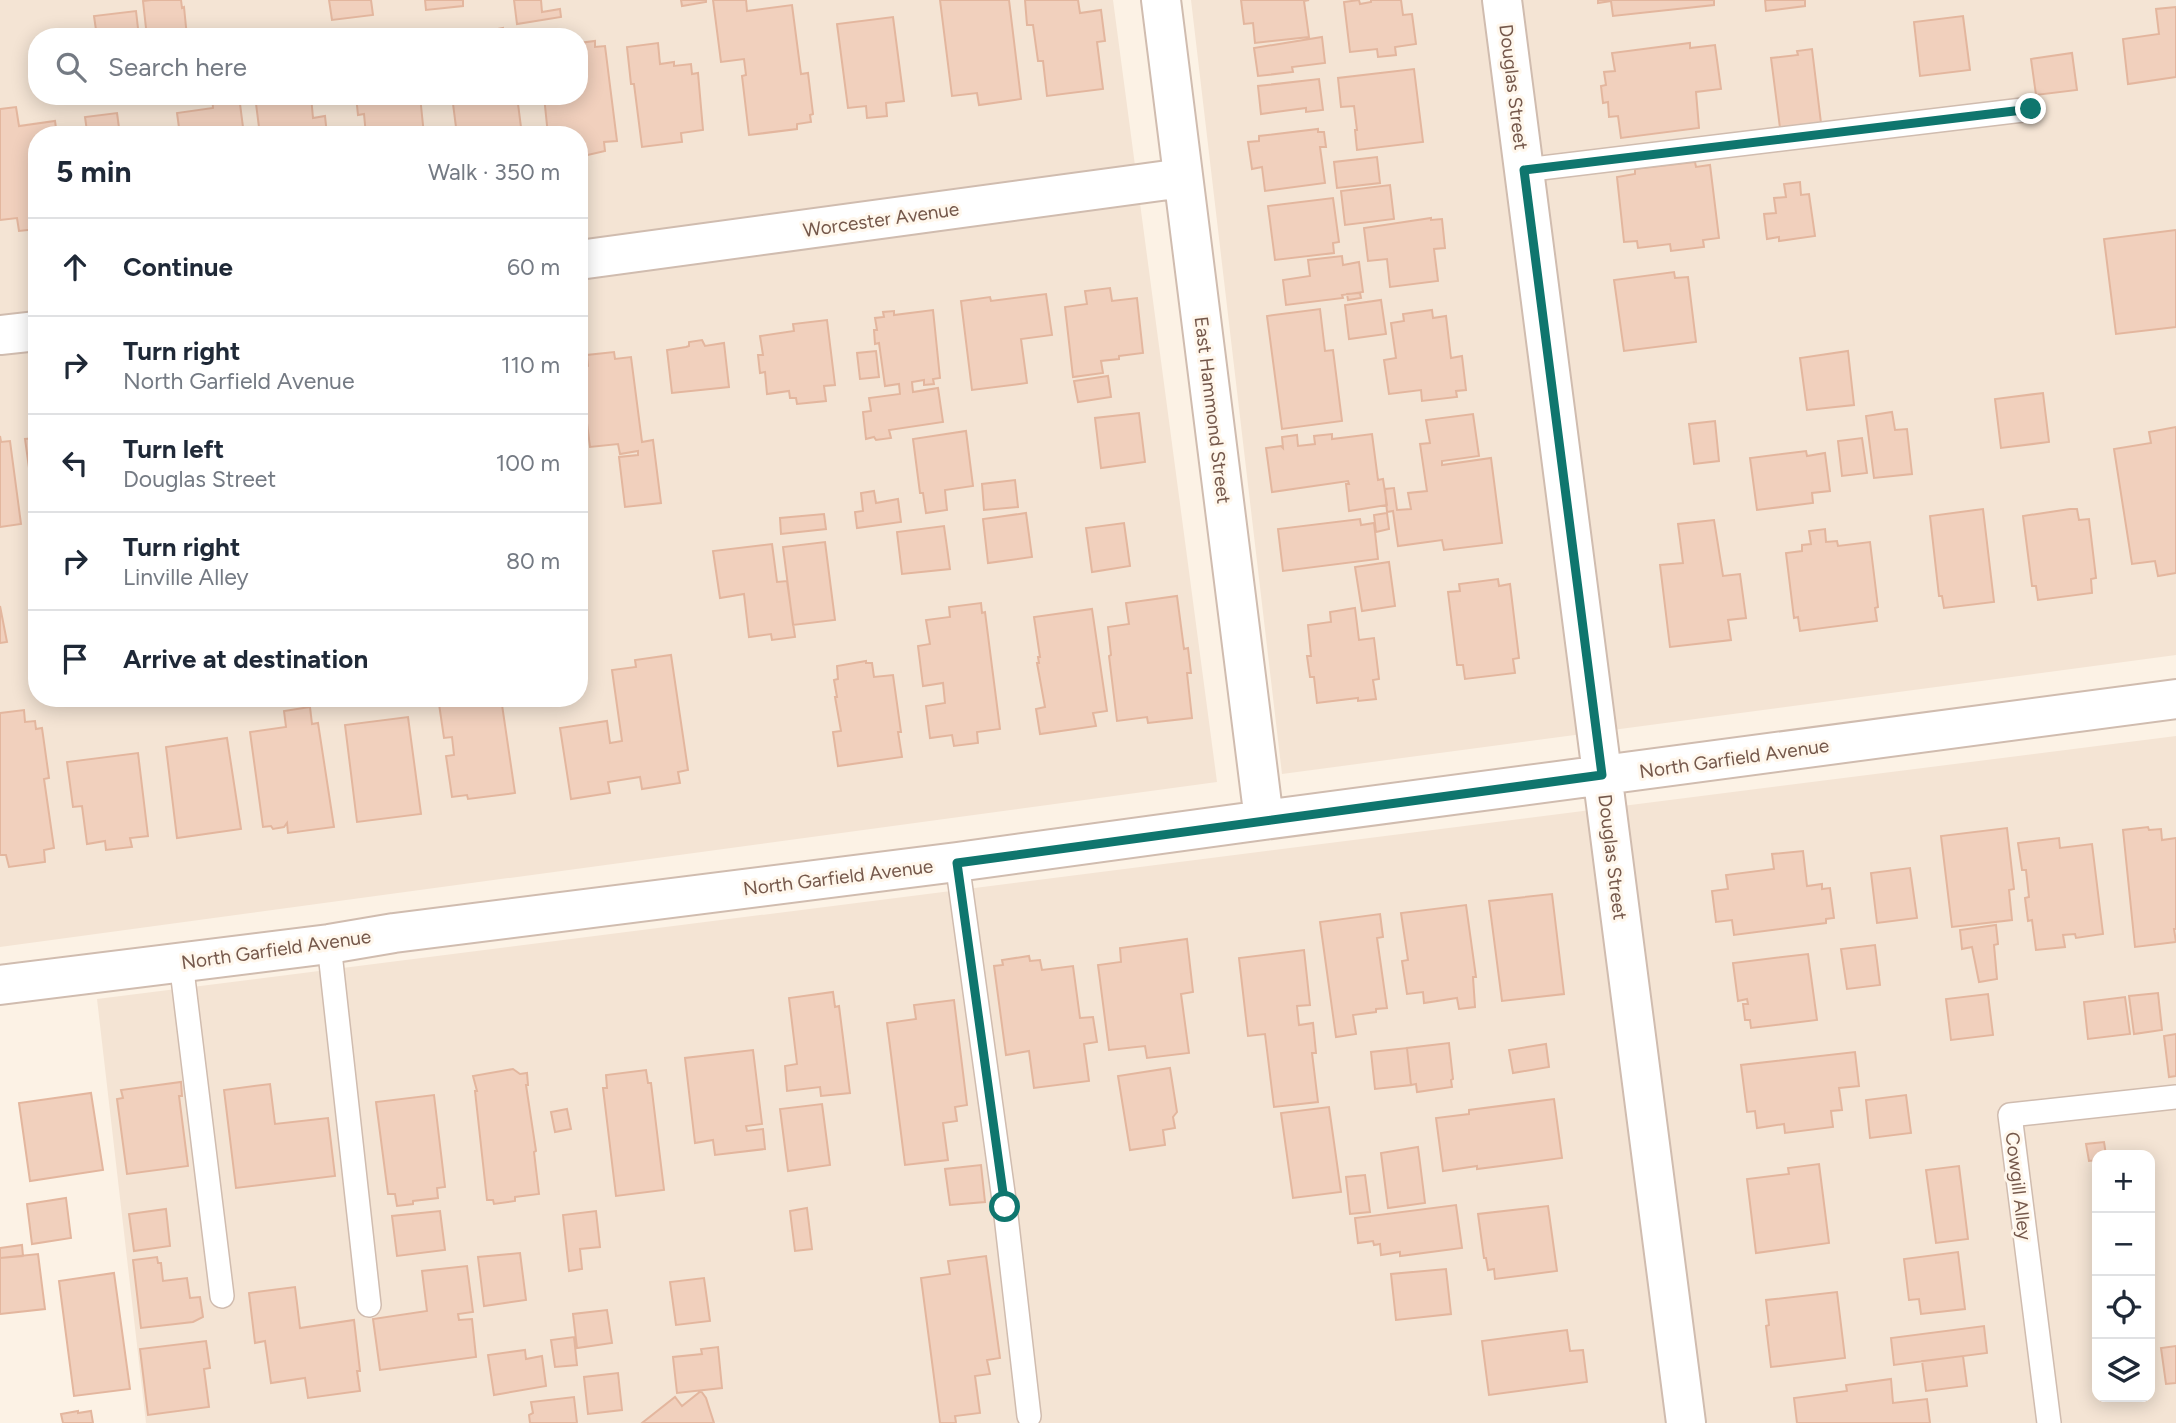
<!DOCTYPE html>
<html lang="en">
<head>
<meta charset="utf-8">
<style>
	body { margin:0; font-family:Figtree,sans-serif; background:#f2f2f3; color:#1f2937 }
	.controls { position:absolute; right:21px; bottom:21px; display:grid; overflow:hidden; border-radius:14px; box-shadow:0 4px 18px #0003 }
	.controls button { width:63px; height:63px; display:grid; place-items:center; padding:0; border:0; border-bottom:2px solid #e0e1e3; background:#fff; color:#1f2937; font:35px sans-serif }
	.stop { position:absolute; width:21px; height:21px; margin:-16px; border:5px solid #0f766e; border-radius:50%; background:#fff }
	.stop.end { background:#0f766e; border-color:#fff; box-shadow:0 2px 7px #0008 }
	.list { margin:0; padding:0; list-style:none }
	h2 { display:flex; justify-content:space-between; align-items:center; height:91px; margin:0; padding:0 28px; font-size:30px }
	h2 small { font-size:23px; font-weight:400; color:#747a83 }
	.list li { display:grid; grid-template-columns:46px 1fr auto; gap:21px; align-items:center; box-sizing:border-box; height:98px; padding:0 28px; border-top:2px solid #e0e1e3 }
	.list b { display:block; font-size:26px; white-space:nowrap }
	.list p { margin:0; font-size:23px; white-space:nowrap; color:#747a83 }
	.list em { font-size:23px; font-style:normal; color:#747a83 }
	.icon { flex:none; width:38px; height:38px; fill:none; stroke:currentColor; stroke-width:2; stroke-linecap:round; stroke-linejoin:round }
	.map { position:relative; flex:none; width:2176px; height:1423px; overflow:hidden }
	.search { position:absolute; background:#fff; box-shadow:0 4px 18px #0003; left:28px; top:28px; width:560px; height:77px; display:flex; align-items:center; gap:18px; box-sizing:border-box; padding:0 24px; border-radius:28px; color:#747a83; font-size:26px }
	.panel { position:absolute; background:#fff; box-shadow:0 4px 18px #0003; left:28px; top:126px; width:560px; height:581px; border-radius:28px }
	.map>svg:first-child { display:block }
	.residential { fill:#f4e4d4; fill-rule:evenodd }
	.building { fill:#f1d0bd; stroke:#e3b69e; stroke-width:2 }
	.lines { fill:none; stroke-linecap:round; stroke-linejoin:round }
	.service-casing { stroke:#d0bcaf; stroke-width:26 }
	.minor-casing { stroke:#d0bcaf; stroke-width:42 }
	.service { stroke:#fff; stroke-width:23 }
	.minor { stroke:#fff; stroke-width:38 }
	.route { stroke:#0f766e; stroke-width:9 }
	.labels { text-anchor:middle; stroke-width:6; stroke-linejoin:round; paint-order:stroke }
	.street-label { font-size:19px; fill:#75584b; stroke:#fff7ec }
</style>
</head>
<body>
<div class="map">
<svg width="2176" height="1423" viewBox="0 0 2176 1423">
	<rect width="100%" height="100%" fill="#fcf2e5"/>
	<path class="residential" d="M0,0H1113L1217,782L0,947ZM37,37H579V96H37ZM37,135H579V698H37Z
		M1191,0H2176V655L1282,774Z
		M2176,736V1423H146L97,999ZM2097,1155H2150V1397H2097Z"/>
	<path class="building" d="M151,0H181L182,8L184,7L187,37H147L143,1Z
		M329,0H371L373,15L332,20Z
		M425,0H463V6L426,10Z
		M514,0H541L542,12L560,9L561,17L517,24Z
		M681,0H706V2L682,6Z
		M713,0H746L747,11L792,5L801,74L808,73L813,114L810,115L811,122L797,124V129L749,135L742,76L746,75L744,59L721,62Z
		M940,0H1009L1021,99L979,105L977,93L952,96Z
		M1025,0H1078L1080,13L1101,10L1105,41L1097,42L1103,89L1047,96L1043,61H1038L1033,25H1027Z
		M1241,0H1309L1304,1L1309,37L1255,43L1253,23L1244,24Z
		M1359,0L1360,4L1371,2V0H1401L1403,15L1412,14L1416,44L1395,47L1396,55L1378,57L1377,49L1350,52L1344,2Z
		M1598,0H1714V5L1613,16L1611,1L1598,3Z
		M1765,0H1805V6L1766,11Z
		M2176,7V77L2128,84L2123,39L2159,34L2156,9Z
		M136,11L139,37H97L94,16Z
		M1963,16L1970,70L1920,76L1914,22Z
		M893,17L904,101L886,103L887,116L867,118L866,106L848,108L837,24Z
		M503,28L504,35H507V37H488L487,31Z
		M1322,37L1325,63L1292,67L1293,72L1258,76L1254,48Z
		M595,41V47L605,46L617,141L604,142L605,151L579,157V135H548L544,96H579V43Z
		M658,43L660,64L674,62V66L691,64L692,74L698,73L703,130L681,133L682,142L642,147L634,84H631L627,47Z
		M1690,43V48L1715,45L1721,89L1696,92L1699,128L1621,138L1618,116L1609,117L1608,102L1603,103L1601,86L1606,85L1604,72L1615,71L1612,53Z
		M1812,49L1821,123L1780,128L1771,58L1798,55L1797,51Z
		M2072,53L2077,90L2036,95L2031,59Z
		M1414,69L1423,142L1357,150L1355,130H1357L1354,106L1341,107L1338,78Z
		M1319,79L1323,110L1306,112V108L1261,114L1258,86Z
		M212,96H239L244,135H180L177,113L213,108Z
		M255,96H311L313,118L325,116L327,135H260Z
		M356,96H420L424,135H366L364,114L358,115Z
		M452,96H517L522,135H457Z
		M16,107L19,126L55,121L57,135H37V229L19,231L17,218L0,220V109Z
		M117,113L120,135H75L74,132L87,131L85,117Z
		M1318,129V132H1324L1326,147H1320L1325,183L1265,191L1262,167L1252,169L1248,142L1259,141V136Z
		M1377,157L1380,183L1337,188L1334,162Z
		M1695,162L1696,167L1710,165L1719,238L1703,240L1704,247L1671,251L1670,244L1638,248L1637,241L1624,242L1617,177L1635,174V169Z
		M1800,182L1801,195L1809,194L1815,236L1779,241V237L1767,239L1764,214L1776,213L1774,198L1786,197L1784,184Z
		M1390,185L1394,219L1345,225L1341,191Z
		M1333,198L1339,242L1333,243L1334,253L1275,260L1268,206Z
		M1431,218V220L1442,219L1445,248L1434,249L1438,281L1390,287L1387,259L1368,261L1364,228Z
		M2176,230V327L2116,334L2104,239Z
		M1342,256L1343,265L1359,262L1363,292L1342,295L1343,298L1286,305L1283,280L1310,276L1308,260Z
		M1674,272L1675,278L1688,277L1696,342L1624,351L1614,280Z
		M1110,288L1112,301L1137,298L1143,353L1119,356V359L1101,361L1103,373L1073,377L1065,307L1087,304L1085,291Z
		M1360,293L1361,298L1348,300L1347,294Z
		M1046,294L1052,335L1021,339L1027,383L972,390L961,301L990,297L991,301Z
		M1381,300L1386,334L1349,339L1345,305Z
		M1320,309L1325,351L1333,350L1342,421L1282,429L1267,316Z
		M933,310L940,378L933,379L934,384L924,385V380L912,382L913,392L938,388L943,422L889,430L891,438L876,440L874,437L866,439L863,412L871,411L869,398L900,394L899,384L885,386L879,343L875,344L874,330H877L875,318L884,317L883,312L894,311V315Z
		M1432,310L1433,318L1446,316L1451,358L1462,356L1466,390L1456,391L1457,397L1422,401L1421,390L1389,394L1384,360L1396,358L1391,323L1404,321L1403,314Z
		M827,320L835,385L824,386L826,401L797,404L796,398H790L789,391L767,394L765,372L760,373L758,355H763L760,336L794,331L793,324Z
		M702,340L705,346L724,343L729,387L672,393L667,350L686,347L689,346V342Z
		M876,351L879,377L860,379L857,353Z
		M1848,351L1854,405L1807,410L1800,358Z
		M614,352L615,359L631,357L642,442L653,440L661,503L625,507L619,457L638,455V451L620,454L618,444L590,447L580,367L588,366L587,355Z
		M1108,376L1111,397L1078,402L1074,381Z
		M2043,393L2049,442L2001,448L1995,399Z
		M1892,412L1895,430L1907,429L1912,474L1874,478L1866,416Z
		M1139,413L1145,462L1101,468L1095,418Z
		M1473,414L1479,456L1442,461V465L1491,458L1502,543L1444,550L1442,540L1398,546L1393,511L1387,512L1385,489L1394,488L1397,510L1411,509L1408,493L1427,491L1420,444L1430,443L1426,420Z
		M1715,421L1719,461L1694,464L1689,424Z
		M2176,427V573L2158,576L2155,561L2132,564L2114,449L2151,443L2149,432Z
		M966,431L973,486L945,490L947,510L926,513L923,493H920L913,439Z
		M1332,434V439L1372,434L1378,480L1383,479L1387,505L1349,511L1346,484H1349L1348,481L1272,492L1266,448L1281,446L1283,448L1282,437L1297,435L1298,446L1315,444L1314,436Z
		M0,436L1,442L10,441L21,524L0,527Z
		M37,438V504H34L25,439Z
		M1862,438L1867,473L1842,476L1838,441Z
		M1806,451L1807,456L1825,453L1830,491L1812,493L1813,503L1757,510L1750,458Z
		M1015,480L1018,507L984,510L982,484Z
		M874,491L876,503L898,499L901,522L857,528L855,512L863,511L861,493Z
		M1983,509L1994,602L1944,608L1942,596H1939L1930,516Z
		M2070,509H2077L2079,520L2089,519L2096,578L2091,579L2092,593L2038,600L2036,586H2032L2023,516Z
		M1026,513L1032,557L988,563L983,519Z
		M1387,513L1389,529L1376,532L1374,515Z
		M824,514L826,529L781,534L780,518Z
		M1360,519L1361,525L1374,523L1378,559L1283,571L1278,529Z
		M1714,520L1723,576L1740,574L1746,618L1728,620L1731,640L1670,647L1660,565L1683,563L1678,524Z
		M1124,523L1130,566L1092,572L1086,528Z
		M944,526L950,569L902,574L897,532Z
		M1825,529L1826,542L1837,541L1838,546L1870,542L1878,607L1875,608L1877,621L1800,631L1798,617L1794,618L1786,553L1802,551V545L1811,544L1809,531Z
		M825,542L835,620L793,625L783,547Z
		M772,544L777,582L787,581L795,637L772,640L771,634L749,637L744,594L720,598L713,551Z
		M1389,562L1395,606L1362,611L1355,567Z
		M37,565V605L32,566Z
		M1498,579L1499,586L1510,584L1519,658L1513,659L1515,673L1465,679L1463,665H1457L1448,592L1460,591L1459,584Z
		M1177,596L1184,649L1188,648L1191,673H1187L1192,718L1148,723L1147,717L1117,721L1109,656L1111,655L1108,627L1129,624L1126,603Z
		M981,603L982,613L985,612L1000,729L977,732L978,743L954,746L952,735L930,738L926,706L945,703L943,683L923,686L918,646L930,644L926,620L950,617L949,607Z
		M0,606L7,642L0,643Z
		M1355,608L1359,640L1374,638L1379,679L1373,680L1376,699L1358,701V698L1317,703L1314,677H1310L1307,656H1311L1308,625L1331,622L1330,612Z
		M1092,609L1107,711L1093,713L1096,726L1040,734L1036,709L1045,707L1037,663H1039L1038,657H1040L1034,617Z
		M671,655L688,770L678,772L680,783L642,789L640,777L608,782L610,793L571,799L560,728L607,721L610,743L622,741L612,670L636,667L635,660Z
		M866,661V663H872L874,677L893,675L901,732H898L902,757L838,766L833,732L841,731L835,697H837L834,680L838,679L837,666Z
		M476,698H501L515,793L468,799L467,795L452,797L446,756L454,755L452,737L444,738L439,704Z
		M310,707L312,724L318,723L334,827L288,833L287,823L284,827L273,829L271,826L263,827L250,732L286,727L284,711Z
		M24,710L25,722L35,721L36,729L42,728L49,778L44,779L54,848L44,850L45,862L9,867L6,855H0V713Z
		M408,717L421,814L357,822L345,725Z
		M227,738L241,829L177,838L166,747Z
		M138,753L148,836L130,838L132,847L106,850L105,841L87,844L82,806L73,807L67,762Z
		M2148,827L2149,830L2161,829L2162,840L2176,838V929H2174L2176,942L2135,947L2123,830Z
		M2007,828L2014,889L2009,890L2012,920L1952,927L1941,836Z
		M2059,838L2060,848L2092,844L2103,934L2076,938L2075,934L2063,935L2065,947L2036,950L2032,920L2028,921L2025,898L2029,897L2026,870H2022L2018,843Z
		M1803,851L1807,886L1822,884V889L1830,888L1834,918L1826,919V923L1734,935L1732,920L1716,922L1712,891L1728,889L1726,875L1774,869L1772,854Z
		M1910,868L1917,918L1877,923L1871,873Z
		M1552,894L1564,994L1502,1001L1489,901Z
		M1466,905L1476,977H1473L1475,1007L1459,1009L1457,998L1424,1003L1423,992L1407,994L1402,961L1408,960L1401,913Z
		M1380,914L1383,937L1377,938L1387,1008L1376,1009V1012L1353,1015L1356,1034L1336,1037L1320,922Z
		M1996,925L1998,944L1994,945L1997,979L1979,982L1972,947L1962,949L1960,930Z
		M1187,939L1193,992L1181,994L1189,1053L1147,1058L1145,1046L1109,1050L1098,965L1121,962L1120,948Z
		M1875,945L1880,985L1847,989L1841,949Z
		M1304,950L1310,1005L1297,1006L1299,1025L1313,1023L1316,1053H1312L1318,1102L1274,1107L1265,1034L1248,1036L1239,958Z
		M1808,954L1817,1020L1751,1028L1750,1020H1745L1743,1004H1748L1747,999L1738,1001L1733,963Z
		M1029,956L1030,961L1040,960L1042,970L1073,966L1080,1018L1093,1017L1097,1042L1084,1044L1089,1081L1034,1088L1029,1051L1006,1055L994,966L1003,965L1002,960Z
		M833,992L835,1007L839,1006L850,1093L821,1096L820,1087L787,1091L785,1066L797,1064L789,998Z
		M2158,993L2162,1030L2134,1034L2129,996Z
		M1988,994L1993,1035L1951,1040L1946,999Z
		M2125,997L2130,1034L2088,1039L2084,1002Z
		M954,1000L967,1105L955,1107L957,1121L943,1123L948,1160L905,1165L887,1023L916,1019L914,1005Z
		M2176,1034V1076L2169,1077L2164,1036Z
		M1449,1043L1453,1079L1451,1080L1452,1087L1417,1092L1416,1084L1411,1085L1407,1048Z
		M1546,1044L1549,1067L1513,1073L1509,1050Z
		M1407,1048L1411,1085L1375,1089L1371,1052Z
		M753,1050L762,1124L746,1126L747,1131L763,1129L765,1149L715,1155L713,1140L695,1143L685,1058Z
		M1855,1052L1859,1086L1839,1088L1842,1110L1831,1111L1833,1127L1785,1133L1784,1124L1757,1128L1755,1111L1747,1112L1741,1065Z
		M1170,1068L1177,1112L1173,1117L1175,1128L1163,1130L1165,1145L1130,1150L1118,1076Z
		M513,1069L520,1074L527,1073L528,1085H526L536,1151L534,1152L539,1194L515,1197V1201L494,1204L493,1200H487L475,1091H477L473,1076Z
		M646,1070L648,1083H651L664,1190L616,1196L603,1088H607L606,1075Z
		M181,1082L182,1096H179L188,1166L127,1174L117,1099L123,1098L121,1090Z
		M270,1084L275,1124L328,1118L335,1176L236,1188L224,1090Z
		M91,1093L103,1170L30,1181L19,1103Z
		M434,1095L445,1187L437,1188L438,1198L413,1201V1204L397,1206L395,1194H388L376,1102Z
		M1906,1095L1911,1133L1870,1138L1866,1100Z
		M1554,1099L1562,1158L1477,1169V1166L1443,1171L1436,1118L1469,1114V1110Z
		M822,1104L830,1165L788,1171L780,1109Z
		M1329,1107L1341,1192L1293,1198L1281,1113Z
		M567,1109L571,1129L555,1132L551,1112Z
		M2104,1142L2106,1155H2097V1160L2089,1161L2086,1144Z
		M1418,1147L1425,1203L1388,1208L1381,1153Z
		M1819,1164L1829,1243L1756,1253L1747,1179L1789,1174L1788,1168Z
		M981,1165L985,1202L950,1205L945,1169Z
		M1959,1166L1968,1239L1936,1243L1926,1170Z
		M1365,1175L1370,1212L1350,1214L1346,1177Z
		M66,1198L71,1238L32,1244L27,1204Z
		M1456,1205L1462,1248L1400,1256V1252L1381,1255L1380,1244L1374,1245L1373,1241L1358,1243L1355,1218Z
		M1548,1206L1557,1271L1495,1279L1494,1269L1488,1270L1486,1258H1484L1478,1214Z
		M807,1208L812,1249L795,1251L790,1211Z
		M166,1209L170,1246L134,1251L129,1214Z
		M440,1211L445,1250L397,1256L392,1216Z
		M596,1211L600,1247L580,1249L582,1269L569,1271L563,1215Z
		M22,1245L23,1256L0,1258V1248Z
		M1958,1252L1965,1309L1921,1314L1919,1299L1909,1300L1904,1259Z
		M520,1253L526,1300L484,1306L478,1257Z
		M38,1254L45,1309L0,1314V1258Z
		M986,1256L1000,1358L987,1360L990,1374L975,1376L980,1413L955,1416L956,1423H940L921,1278L950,1274L948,1261Z
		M157,1257L158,1263H161L163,1281L187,1278L190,1298L200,1297L203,1317L193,1322L141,1328L133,1260Z
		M467,1266L473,1312L458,1314L459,1320L472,1319L476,1357L380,1370L373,1319L427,1311L422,1271Z
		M1446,1269L1451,1314L1396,1320L1391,1274Z
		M114,1273L130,1389L74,1396L59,1281Z
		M704,1278L710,1321L676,1325L670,1282Z
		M295,1287L300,1328L354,1320L360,1371H357L360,1391L308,1398L305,1378L271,1383L265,1341L255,1343L249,1293Z
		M1837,1292L1845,1358L1771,1367L1766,1326L1769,1325L1766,1300Z
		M607,1310L612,1343L577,1348L573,1314Z
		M1984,1326L1987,1353L1894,1365L1891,1338Z
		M1567,1330L1570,1351L1583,1350L1587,1382L1489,1395L1482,1341Z
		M574,1337L577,1365L555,1367L551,1340Z
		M206,1341L210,1368L204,1369L209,1407L148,1415L140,1349Z
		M2176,1346V1383L2166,1384L2161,1348Z
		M718,1347L722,1388L677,1393L673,1357L702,1354L701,1349Z
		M525,1350L526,1359L542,1356L546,1386L494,1395L488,1355Z
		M1963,1356L1967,1386L1926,1391L1922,1361Z
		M618,1373L622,1410L588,1414L584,1377Z
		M1891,1379L1893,1403L1927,1399L1930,1423H1797L1794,1398L1847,1391L1846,1385Z
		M701,1391L706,1398L714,1423H642L675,1397L682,1406Z
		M574,1397L577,1423H530L529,1415L533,1413L531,1402Z
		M78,1411V1413L91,1411L93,1423H63L61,1414Z"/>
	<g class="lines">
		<g class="service-casing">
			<path id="service" d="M1524,170L2031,109
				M957,862L1005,1207L1029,1416
				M329,944L369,1305
				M181,962L222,1296
				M2049,1423L2010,1115L2176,1097"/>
		</g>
		<g class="minor-casing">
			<path id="minor" d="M1161,0L1264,820
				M1502,0L1686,1423
				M579,260L1183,178
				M0,335L37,331
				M0,985L329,944L394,933L957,862L1264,820L2176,699"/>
		</g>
		<use href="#service" class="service"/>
		<use href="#minor" class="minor"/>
	</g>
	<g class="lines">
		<path class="route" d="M1005,1207L957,863L1602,775L1524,170L2031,109"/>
	</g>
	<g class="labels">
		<g class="street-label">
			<text transform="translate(1514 87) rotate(83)" y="7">Douglas Street</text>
			<text transform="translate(881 219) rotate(-8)" y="7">Worcester Avenue</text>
			<text transform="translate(1213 410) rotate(83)" y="7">East Hammond Street</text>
			<text transform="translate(1734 758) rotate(-8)" y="7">North Garfield Avenue</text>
			<text transform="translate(1613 857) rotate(83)" y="7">Douglas Street</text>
			<text transform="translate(838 877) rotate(-7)" y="7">North Garfield Avenue</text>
			<text transform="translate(276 949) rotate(-8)" y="7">North Garfield Avenue</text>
			<text transform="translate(2019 1186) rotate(83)" y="7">Cowgill Alley</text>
		</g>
	</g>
</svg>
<div class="controls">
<button>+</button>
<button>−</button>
<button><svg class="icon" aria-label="locate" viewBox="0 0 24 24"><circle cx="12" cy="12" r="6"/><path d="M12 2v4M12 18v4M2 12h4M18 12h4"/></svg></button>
<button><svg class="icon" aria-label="layers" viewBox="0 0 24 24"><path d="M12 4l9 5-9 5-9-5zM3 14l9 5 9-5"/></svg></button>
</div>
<div class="stop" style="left:1005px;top:1207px"></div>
<div class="stop end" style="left:2031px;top:109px"></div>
<div class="search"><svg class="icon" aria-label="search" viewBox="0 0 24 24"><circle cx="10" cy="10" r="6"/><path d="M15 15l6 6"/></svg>Search here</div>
<section class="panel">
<h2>5 min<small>Walk · 350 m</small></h2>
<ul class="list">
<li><svg class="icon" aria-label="ahead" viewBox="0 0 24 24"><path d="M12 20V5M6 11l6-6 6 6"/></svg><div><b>Continue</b></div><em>60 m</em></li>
<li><svg class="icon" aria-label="right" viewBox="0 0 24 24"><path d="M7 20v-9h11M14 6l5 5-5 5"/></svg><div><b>Turn right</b><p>North Garfield Avenue</p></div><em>110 m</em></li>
<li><svg class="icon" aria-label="left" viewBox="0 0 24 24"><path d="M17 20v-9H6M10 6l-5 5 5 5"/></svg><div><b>Turn left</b><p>Douglas Street</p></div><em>100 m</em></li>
<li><svg class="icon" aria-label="right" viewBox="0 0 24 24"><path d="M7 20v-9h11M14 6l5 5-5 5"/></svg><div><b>Turn right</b><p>Linville Alley</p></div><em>80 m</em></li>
<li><svg class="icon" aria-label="arrive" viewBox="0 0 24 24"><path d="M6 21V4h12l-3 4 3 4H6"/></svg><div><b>Arrive at destination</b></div></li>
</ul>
</section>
</div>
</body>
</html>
